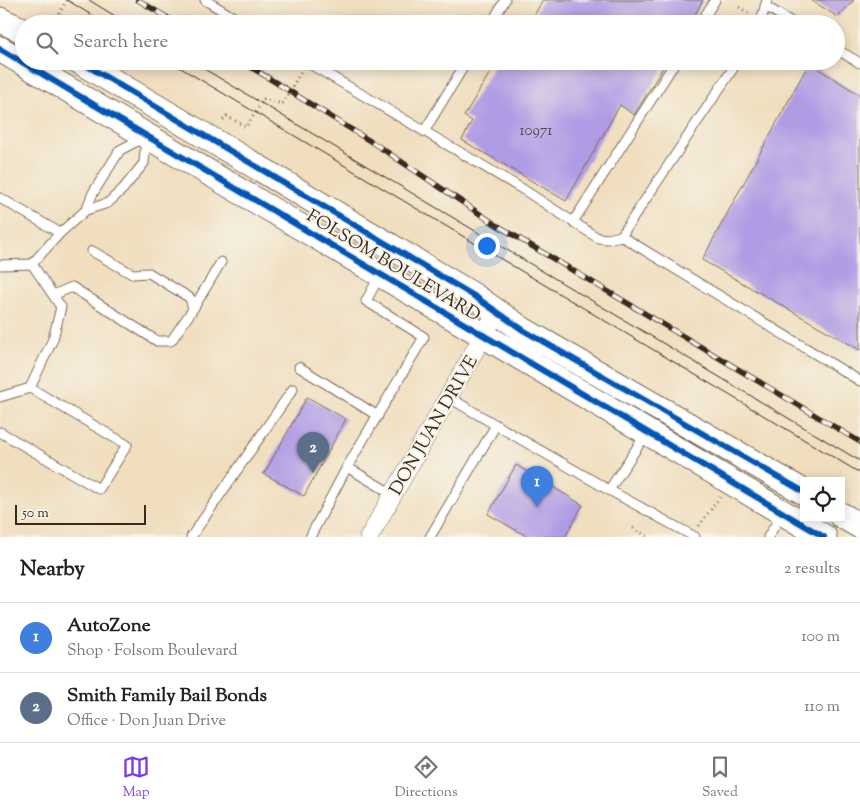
<!DOCTYPE html>
<html lang="en">
<head>
<meta charset="utf-8">
<style>
	body { margin:0; font-family:"Sorts Mill Goudy",serif; background:#f6f6f6; color:#222 }
	.controls { position:absolute; right:15px; bottom:15px; display:grid; overflow:hidden; border-radius:0px; box-shadow:0 2px 12px #0003 }
	.controls button { width:45px; height:45px; display:grid; place-items:center; padding:0; border:0; border-bottom:1px solid #e0e0e0; background:#fff; color:#222; font:25px sans-serif }
	.scale { position:absolute; left:15px; bottom:12px; width:131px; box-sizing:border-box; padding-left:5px; border:2px solid #3b2a1e; border-top:0; font-size:14px; line-height:18px; white-space:nowrap; color:#3b2a1e; -webkit-text-stroke:4px #f7f3e8; paint-order:stroke }
	.you { position:absolute; left:486px; top:245px; width:18px; height:18px; margin:-12px; border:4px solid #fff; border-radius:50%; background:#1a73e8; box-shadow:0 0 0 8px #1a73e833 }
	.badge { display:grid; place-items:center; width:32px; height:32px; border-radius:50%; background:#7c3aed; color:#fff; font-size:16px; font-weight:700 }
	.pin { position:absolute; translate:-50% -41px; filter:drop-shadow(0 1px 2px #0008) }
	.pin::after { content:''; position:absolute; top:26px; width:18px; height:15px; background:inherit; clip-path:polygon(0 0,100% 0,50% 100%) }
	.list { margin:0; padding:0; list-style:none }
	h2 { display:flex; justify-content:space-between; align-items:center; height:65px; margin:0; padding:0 20px; font-size:21px }
	h2 small { font-size:16px; font-weight:400; color:#767676 }
	.list li { display:grid; grid-template-columns:32px 1fr auto; gap:15px; align-items:center; box-sizing:border-box; height:70px; padding:0 20px; border-top:1px solid #e0e0e0 }
	.list b { display:block; font-size:19px; white-space:nowrap }
	.list p { margin:0; font-size:16px; white-space:nowrap; color:#767676 }
	.list em { font-size:16px; font-style:normal; color:#767676 }
	.icon { flex:none; width:28px; height:28px; fill:none; stroke:currentColor; stroke-width:2; stroke-linecap:round; stroke-linejoin:round }
	.map { position:relative; flex:none; width:860px; height:537px; overflow:hidden }
	.search { position:absolute; background:#fff; box-shadow:0 2px 12px #0003; left:15px; right:15px; top:15px; height:55px; display:flex; align-items:center; gap:12px; box-sizing:border-box; padding:0 18px; border-radius:28px; color:#767676; font-size:19px }
	.sheet { height:205px; background:#fff }
	nav { display:flex; justify-content:space-around; align-items:center; box-sizing:border-box; height:70px; border-top:1px solid #e0e0e0; background:#fff; font-size:14px; color:#767676 }
	nav a { display:grid; justify-items:center; gap:2px }
	nav .on { color:#7c3aed }
	.map>svg:first-child { display:block }
	.building { fill:#b09ce4 }
	.lines { fill:none; stroke-linecap:round; stroke-linejoin:round }
	.lane-casing { stroke:#7a6956; stroke-width:11 }
	.street-casing { stroke:#7a6956; stroke-width:19 }
	.secondary-casing { stroke:#7a6956; stroke-width:27 }
	.path { stroke:#7a6956; stroke-width:3; stroke-dasharray:1 4; stroke-linecap:butt }
	.lane { stroke:#fff; stroke-width:9 }
	.street { stroke:#fff; stroke-width:18 }
	.secondary { stroke:#fff; stroke-width:25 }
	.tram { stroke:#3b2a1e; stroke-width:1 }
	.rail-casing { stroke:#3b2a1e; stroke-width:5.5 }
	.rail { stroke:#f7f3e8; stroke-width:4; stroke-dasharray:11; stroke-linecap:butt }
	.cycleway-casing { stroke:#f7f3e8; stroke-width:9 }
	.cycleway { stroke:#0057b8; stroke-width:6 }
	.labels { text-anchor:middle; stroke-width:4; stroke-linejoin:round; paint-order:stroke }
	.number-label { font-size:15px; fill:#584650 }
	.street-label { font-size:18px; fill:#3b2a1e; stroke:#f7f3e8 }
</style>
</head>
<body>
<div class="map">
<svg width="860" height="537" viewBox="0 0 860 537">
	<rect width="100%" height="100%" fill="#f7f3e8"/>
	<filter id="ink" filterUnits="userSpaceOnUse"><feTurbulence type="fractalNoise" baseFrequency=".02" numOctaves="2"/><feDisplacementMap in="SourceGraphic" scale="10" xChannelSelector="R" yChannelSelector="G"/><feConvolveMatrix kernelMatrix="1 2 1 2 8 2 1 2 1" color-interpolation-filters="sRGB"/></filter>
	<filter id="wash" filterUnits="userSpaceOnUse"><feTurbulence type="fractalNoise" baseFrequency=".0096" numOctaves="4" result="noise"/><feDisplacementMap in="SourceGraphic" scale="20" xChannelSelector="R" yChannelSelector="G"/><feGaussianBlur stdDeviation="1.12" result="paint"/><feColorMatrix in="noise" values="0 0 0 0 0 0 0 0 0 0 0 0 0 0 0 0 0 1.4 0 .05"/><feComposite in="paint" operator="in"/></filter>
	<g filter="url(#wash)">
		<rect width="100%" height="100%" fill="#f0debe"/>
		<g id="blocks">
			<path class="building" d="M543,0H703L690,24H529Z
				M811,0H854L838,17Z
				M497,61H667L634,115L620,105L566,201L462,140L472,121L464,116Z
				M809,63L860,95V350L702,260Z
				M307,397L346,419L304,496L264,474Z
				M516,465L583,505L565,537H528L488,514Z"/>
		</g>
	</g>
	<g filter="url(#ink)">
		<use href="#blocks" fill-opacity="0" stroke="#7a6956" stroke-width="1"/>
		<g class="lines">
			<g class="lane-casing">
				<path id="lane" d="M205,0L245,24
					M765,6L795,24
					M491,24L505,0
					M700,24L715,0
					M760,24L767,0
					M836,49L860,63
					M305,61L524,190L598,238L608,239L621,236L860,381
					M425,130L467,61
					M0,198L60,233
					M86,210L93,193L120,150L143,138
					M573,222L676,61
					M621,236L738,61
					M0,265L32,264
					M53,295L72,287L157,341H171L193,309L190,298L149,273L132,274L92,251
					M193,309L221,262
					M299,367L378,416
					M0,397L30,388L53,339L61,307L32,264L60,233L86,210L108,203L123,189L144,163L146,138
					M448,397L496,425
					M0,432L99,489L127,445L30,388
					M347,467L424,337L366,301L380,275
					M609,490L695,537
					M191,537L293,389
					M310,537L347,467L394,495
					M430,537L496,425L609,490L646,434
					M768,537L782,514"/>
			</g>
			<g class="street-casing">
				<path id="street" d="M369,537L496,313"/>
			</g>
			<g class="secondary-casing">
				<path id="secondary" d="M0,20L24,31
					M0,49L824,537
					M79,61L474,296L523,330L804,492
					M841,515L860,526"/>
			</g>
			<path class="path" d="M739,7L751,15
				M59,14L67,0
				M223,120L227,116L246,127L264,99L282,104L301,72
				M699,526L720,497
				M633,528L649,537"/>
			<use href="#lane" class="lane"/>
			<use href="#street" class="street"/>
			<use href="#secondary" class="secondary"/>
			<path class="tram" d="M67,0L106,24
				M89,0L128,24
				M169,61L860,473
				M191,61L860,461"/>
			<g class="rail-casing">
				<path id="rail" d="M138,0L178,24
					M241,61L378,146L495,224L860,442"/>
			</g>
			<use href="#rail" class="rail"/>
			<g class="cycleway-casing">
				<path id="cycleway" d="M0,49L824,537
					M79,61L474,296L523,330L804,492"/>
			</g>
			<use href="#cycleway" class="cycleway"/>
		</g>
	</g>
	<g class="labels">
		<g class="number-label">
			<text x="536" y="135">10971</text>
		</g>
		<g class="street-label">
			<text transform="translate(394 265) rotate(31)" y="6">FOLSOM BOULEVARD</text>
			<text transform="translate(433 425) rotate(-60)" y="6">DON JUAN DRIVE</text>
		</g>
	</g>
</svg>
<div class="controls">
<button><svg class="icon" aria-label="locate" viewBox="0 0 24 24"><circle cx="12" cy="12" r="6"/><path d="M12 2v4M12 18v4M2 12h4M18 12h4"/></svg></button>
</div>
<div class="scale">50 m</div>
<div class="you"></div>
<div class="pin badge" style="left:537px;top:507px;background:#3f7fe0">1</div>
<div class="pin badge" style="left:313px;top:473px;background:#5c6f8a">2</div>
<div class="search"><svg class="icon" aria-label="search" viewBox="0 0 24 24"><circle cx="10" cy="10" r="6"/><path d="M15 15l6 6"/></svg>Search here</div>
</div>
<section class="sheet">
<h2>Nearby<small>2 results</small></h2>
<ul class="list">
<li><span class="badge" style="background:#3f7fe0">1</span><div><b>AutoZone</b><p>Shop · Folsom Boulevard</p></div><em>100 m</em></li>
<li><span class="badge" style="background:#5c6f8a">2</span><div><b>Smith Family Bail Bonds</b><p>Office · Don Juan Drive</p></div><em>110 m</em></li>
</ul>
</section>
<nav>
<a class="on"><svg class="icon" aria-label="map" viewBox="0 0 24 24"><path d="M3 6l6-2 6 2 6-2v14l-6 2-6-2-6 2zM9 4v14M15 6v14"/></svg>Map</a>
<a><svg class="icon" aria-label="directions" viewBox="0 0 24 24"><path d="M12 3l9 9-9 9-9-9zM9 14v-3h6M13 9l2 2-2 2"/></svg>Directions</a>
<a><svg class="icon" aria-label="saved" viewBox="0 0 24 24"><path d="M7 4h10v16l-5-4-5 4z"/></svg>Saved</a>
</nav>
</body>
</html>
